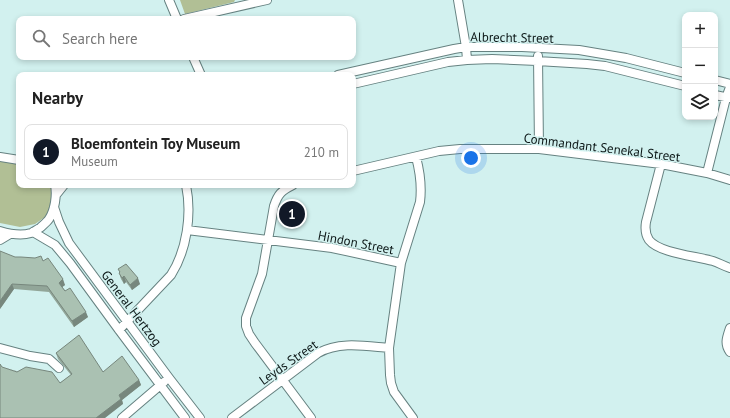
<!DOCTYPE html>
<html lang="en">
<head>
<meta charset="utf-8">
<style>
	body { margin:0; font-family:"PT Sans",sans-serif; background:#f2f2f2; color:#222 }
	.controls { position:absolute; right:12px; top:12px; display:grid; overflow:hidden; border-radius:8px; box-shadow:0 2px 6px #0003 }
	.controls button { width:36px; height:36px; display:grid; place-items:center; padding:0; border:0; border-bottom:1px solid #e0e0e0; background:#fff; color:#222; font:20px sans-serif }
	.you { position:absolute; left:471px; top:158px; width:14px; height:14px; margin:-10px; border:3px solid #fff; border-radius:50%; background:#1a73e8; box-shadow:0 0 0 6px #1a73e833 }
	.badge { display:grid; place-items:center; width:26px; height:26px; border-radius:50%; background:#111827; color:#fff; font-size:13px; font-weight:700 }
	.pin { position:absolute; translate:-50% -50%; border:2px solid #fff; box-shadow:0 1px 4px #0006 }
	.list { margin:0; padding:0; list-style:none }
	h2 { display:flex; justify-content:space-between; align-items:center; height:52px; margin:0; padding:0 16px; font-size:17px }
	h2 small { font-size:13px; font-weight:400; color:#767676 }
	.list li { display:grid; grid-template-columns:26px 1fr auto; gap:12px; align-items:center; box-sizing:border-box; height:56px; margin:0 8px 8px; padding:0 8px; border:1px solid #e0e0e0; border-radius:8px }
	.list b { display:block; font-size:15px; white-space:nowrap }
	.list p { margin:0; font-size:13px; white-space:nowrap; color:#767676 }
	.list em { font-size:13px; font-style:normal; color:#767676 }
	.icon { flex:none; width:22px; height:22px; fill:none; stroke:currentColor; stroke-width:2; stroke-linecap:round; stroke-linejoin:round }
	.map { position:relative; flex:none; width:730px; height:418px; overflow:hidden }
	.search { position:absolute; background:#fff; box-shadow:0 2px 6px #0003; left:16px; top:16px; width:340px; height:44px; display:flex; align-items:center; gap:10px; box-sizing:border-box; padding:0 14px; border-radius:8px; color:#767676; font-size:15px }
	.panel { position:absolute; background:#fff; box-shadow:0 2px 6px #0003; left:16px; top:72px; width:340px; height:116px; border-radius:8px }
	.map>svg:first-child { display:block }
	.green { fill:#b1bf95 }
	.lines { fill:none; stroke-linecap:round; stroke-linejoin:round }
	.minor-casing { stroke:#668281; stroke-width:10 }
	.minor { stroke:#fff; stroke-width:8 }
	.wall { fill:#92a699 }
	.shaded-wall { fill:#77877d }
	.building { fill:#aac1b2; stroke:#77877d }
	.labels { text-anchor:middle; stroke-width:3; stroke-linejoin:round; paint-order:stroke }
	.street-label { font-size:13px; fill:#0b1616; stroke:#d2f1ef }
</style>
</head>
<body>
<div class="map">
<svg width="730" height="418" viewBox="0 0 730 418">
	<rect width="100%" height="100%" fill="#d2f1ef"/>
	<path class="green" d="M180,0H235L234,2L185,14Z
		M0,157L19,160V185H54V200L48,215L35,224L20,227L0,223Z"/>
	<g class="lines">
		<g class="minor-casing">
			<path id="minor" d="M169,0L177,19
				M458,0L466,47L467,60
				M184,19L267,0
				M538,56L539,149
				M193,57L201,75
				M338,75L454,49L466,47H522L579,50L626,58L685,73
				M715,80L730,84
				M353,84L448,62L467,60L492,59L537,61L587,64L605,66L685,86
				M715,95L730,98
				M0,157L19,160
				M661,164L646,222C645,228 645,234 649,240C659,253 696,256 713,261C719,263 724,266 730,268
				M353,171L439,151L460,149H539L661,164L707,173L730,180
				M707,173L726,98L730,87
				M293,185C281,191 278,194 274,206L262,274L246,318V326L249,334L255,343L311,418
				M56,195L64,185
				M54,207L59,222L69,243L169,378L200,418
				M187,230L332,248L401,263
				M0,231C10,234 21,236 31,233C34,232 37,229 40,228C43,225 47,222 49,219C55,210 57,195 55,185
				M33,232L55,245L70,263L119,330L185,418
				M0,240L10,234
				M730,328C727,337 724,344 730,352
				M119,330L171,275C187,250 192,214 186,185
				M0,348L30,356L49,359L59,368
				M122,418L164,382
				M232,418L318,353C340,341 365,346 389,348
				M413,418L394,392L391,383L390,375L389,348L401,263L420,202C422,186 420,172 416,157"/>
		</g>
		<use href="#minor" class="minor"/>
	</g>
	<path class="wall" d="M15,257L43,261L65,285L62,287L88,317L74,327L49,292L14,289L0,309Z
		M118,269L140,284L132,290L126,282L124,284L121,279L119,273H120Z
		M56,353L103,372L139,380L141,385L122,400L123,404L2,367L60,383L71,375L58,359Z"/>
	<path class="shaded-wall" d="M124,276L126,282L124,284L122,278Z
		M138,278L140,284L132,290L130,285Z
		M63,279L65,285L61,288L59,283Z
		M12,284L14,289L0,309V301Z
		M86,312L88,317L74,327L72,321Z
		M139,380L141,385L122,400L123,404L105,418H96L119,395Z"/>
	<path class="building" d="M0,251L15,257H21L35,258L41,256L43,261L48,258L63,279L59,283L65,291L70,288L86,312L72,321L47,286L12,284L0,301Z
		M126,264L138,278L130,285L124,276L122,278L119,273L120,272L118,269Z
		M79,335L103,372L122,356L139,380L119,395L121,399L96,418H0V364L2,367L17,372L26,367L52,372L60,383L72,374L56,353Z"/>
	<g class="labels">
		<g class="street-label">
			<text transform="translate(512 37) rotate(1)" y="5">Albrecht Street</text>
			<text transform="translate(602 147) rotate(7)" y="5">Commandant Senekal Street</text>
			<text transform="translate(356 242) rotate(11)" y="5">Hindon Street</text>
			<text transform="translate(132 308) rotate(53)" y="5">General Hertzog</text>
			<text transform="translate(288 362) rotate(-35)" y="5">Leyds Street</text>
		</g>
	</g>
</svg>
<div class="controls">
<button>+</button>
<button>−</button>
<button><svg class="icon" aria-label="layers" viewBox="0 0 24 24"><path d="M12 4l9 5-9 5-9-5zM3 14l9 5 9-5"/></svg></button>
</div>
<div class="you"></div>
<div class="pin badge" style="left:292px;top:214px">1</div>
<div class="search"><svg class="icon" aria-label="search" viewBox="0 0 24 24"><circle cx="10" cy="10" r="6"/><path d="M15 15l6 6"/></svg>Search here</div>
<section class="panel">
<h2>Nearby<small></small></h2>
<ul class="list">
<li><span class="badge">1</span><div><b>Bloemfontein Toy Museum</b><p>Museum</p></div><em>210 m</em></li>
</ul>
</section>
</div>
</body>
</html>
